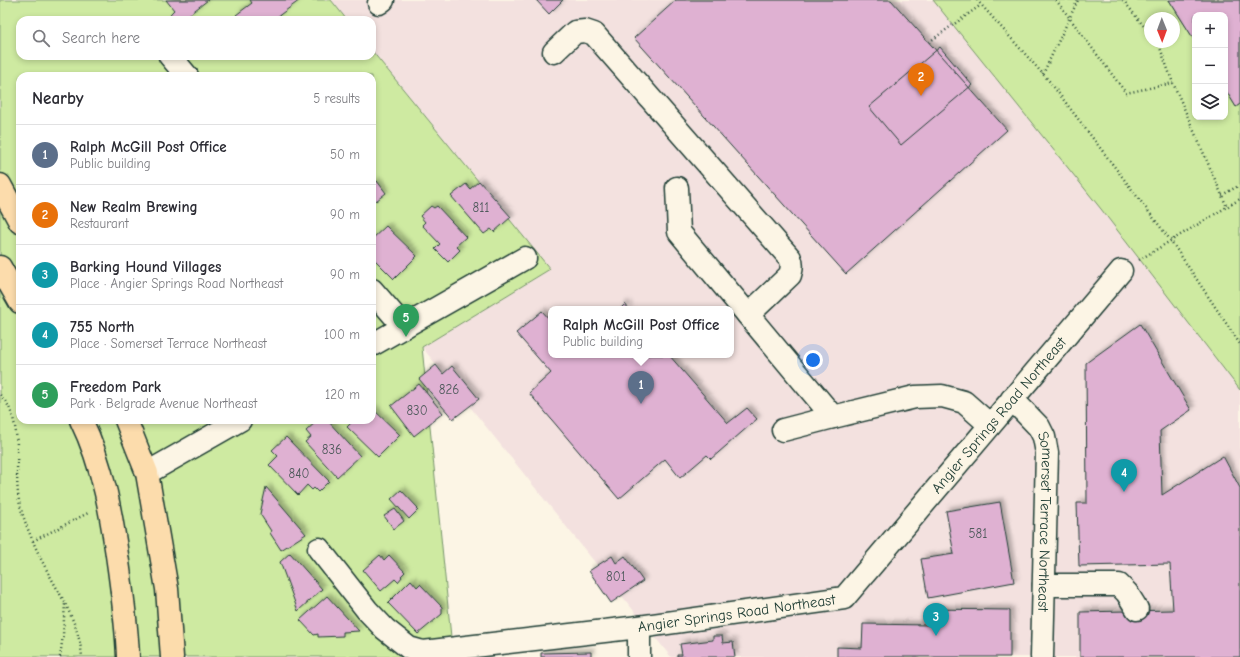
<!DOCTYPE html>
<html lang="en">
<head>
<meta charset="utf-8">
<style>
	body { margin:0; font-family:"Comic Neue",sans-serif; background:#f7f7f7; color:#2b2b33 }
	.controls { position:absolute; right:12px; top:12px; display:grid; overflow:hidden; border-radius:8px; box-shadow:0 2px 6px #0003 }
	.controls button { width:36px; height:36px; display:grid; place-items:center; padding:0; border:0; border-bottom:1px solid #e1e1e2; background:#fff; color:#2b2b33; font:20px sans-serif }
	.compass { position:absolute; left:1144px; top:12px; width:36px; height:36px; border-radius:50%; background:#fff; box-shadow:0 2px 6px #0003; rotate:179deg }
	.you { position:absolute; left:813px; top:360px; width:14px; height:14px; margin:-10px; border:3px solid #fff; border-radius:50%; background:#1a73e8; box-shadow:0 0 0 6px #1a73e833 }
	.badge { display:grid; place-items:center; width:26px; height:26px; border-radius:50%; background:#1f6fb2; color:#fff; font-size:13px; font-weight:700 }
	.pin { position:absolute; translate:-50% -33px; filter:drop-shadow(0 1px 2px #0008) }
	.pin::after { content:''; position:absolute; top:21px; width:14px; height:12px; background:inherit; clip-path:polygon(0 0,100% 0,50% 100%) }
	.popup { position:absolute; left:548px; top:306px; width:186px; height:52px; box-sizing:border-box; display:grid; place-content:center; border-radius:8px; background:#fff; filter:drop-shadow(0 1px 3px #0005); font-size:13px; white-space:nowrap; color:#7c7c81 }
	.popup b { font-size:15px; color:#2b2b33 }
	.popup::after { content:''; position:absolute; left:50%; top:100%; margin-left:-8px; border:8px solid transparent; border-top-color:#fff }
	.list { margin:0; padding:0; list-style:none }
	h2 { display:flex; justify-content:space-between; align-items:center; height:52px; margin:0; padding:0 16px; font-size:17px }
	h2 small { font-size:13px; font-weight:400; color:#7c7c81 }
	.list li { display:grid; grid-template-columns:26px 1fr auto; gap:12px; align-items:center; box-sizing:border-box; height:60px; padding:0 16px; border-top:1px solid #e1e1e2 }
	.list b { display:block; font-size:15px; white-space:nowrap }
	.list p { margin:0; font-size:13px; white-space:nowrap; color:#7c7c81 }
	.list em { font-size:13px; font-style:normal; color:#7c7c81 }
	.icon { flex:none; width:22px; height:22px; fill:none; stroke:currentColor; stroke-width:2; stroke-linecap:round; stroke-linejoin:round }
	.map { position:relative; flex:none; width:1240px; height:657px; overflow:hidden }
	.search { position:absolute; background:#fff; box-shadow:0 2px 6px #0003; left:16px; top:16px; width:360px; height:44px; display:flex; align-items:center; gap:10px; box-sizing:border-box; padding:0 14px; border-radius:12px; color:#7c7c81; font-size:15px }
	.panel { position:absolute; background:#fff; box-shadow:0 2px 6px #0003; left:16px; top:72px; width:360px; height:352px; border-radius:12px }
	.map>svg:first-child { display:block }
	.built { fill:#f3e1df; fill-rule:evenodd }
	.green { fill:#ceeaa1; stroke:#76946a; fill-rule:evenodd }
	.building { fill:#dfb1d2; stroke:#1f3d34; filter:url(#shadow) }
	.lines { fill:none; stroke-linecap:round; stroke-linejoin:round }
	.minor-casing { stroke:#1f3d34; stroke-width:25 }
	.highway-casing { stroke:#1f3d34; stroke-width:25 }
	.path { stroke:#1f3d34; stroke-width:2.5; stroke-dasharray:1 3; stroke-linecap:butt }
	.minor { stroke:#fcf5e5; stroke-width:22 }
	.highway { stroke:#fcdcac; stroke-width:22 }
	.labels { text-anchor:middle; stroke-width:3.5; stroke-linejoin:round; paint-order:stroke }
	.number-label { font-size:13px; fill:#4f5a5c }
	.street-label { font-size:15px; fill:#1f3d34; stroke:#fcf5e5 }
</style>
</head>
<body>
<div class="map">
<svg width="1240" height="657" viewBox="0 0 1240 657">
	<defs>
		<filter id="shadow"><feDropShadow dx="3.5" dy="-3.5" stdDeviation="2" flood-color="#0004"/></filter>
	</defs>
	<rect width="100%" height="100%" fill="#fcf5e5"/>
	<filter id="ink" filterUnits="userSpaceOnUse"><feTurbulence type="fractalNoise" baseFrequency=".025" numOctaves="2"/><feDisplacementMap in="SourceGraphic" scale="8" xChannelSelector="R" yChannelSelector="G"/><feConvolveMatrix kernelMatrix="1 2 1 2 8 2 1 2 1" color-interpolation-filters="sRGB"/></filter>
	<g filter="url(#ink)">
		<path class="built" d="M331,0H1240V657H671L422,347L550,269L372,51V20H347ZM1195,15H1225V117H1195ZM1150,18H1174V42H1150ZM551,309H731V355H551Z"/>
		<path class="green" d="M0,0H331L347,20H20V56H372V51L550,269L422,347L453,657H0ZM20,76H372V420H20Z
			M933,0H1169L1195,41V117H1225V89L1236,107L1240,104V390L1101,209ZM1150,18H1174V42H1150Z"/>
		<path class="building" d="M166,0H208L182,20H175L170,14L174,10Z
			M250,0H300L273,20H240L236,15L252,3Z
			M536,0H563L549,14Z
			M676,0H891L1007,130L846,274L634,38Z
			M1169,0H1240V104L1236,107L1225,89V15H1195V41Z
			M940,47L972,85L901,145L869,107Z
			M377,181L386,193L376,201L372,195V185Z
			M479,181L511,217L494,232L491,229L484,234L451,196L466,184L470,189Z
			M431,206L434,208L437,206L466,237L456,246L460,250L448,262L435,249L440,244L422,225L425,222L420,216Z
			M386,226L417,256L394,279L372,257V239Z
			M625,304L629,309H620Z
			M542,311L551,321V355H669L728,423L747,408L757,419L711,459L707,455L680,478L665,459L619,499L529,393L551,373L516,333Z
			M1140,324L1191,410L1160,431L1162,495L1223,456L1240,488V657H1080V612L1173,610L1170,564L1079,566L1077,503H1087L1086,363Z
			M436,365L443,374L452,366L479,399L453,419L419,379Z
			M419,384L443,413L414,436L391,406Z
			M372,408L400,435L378,457L347,427L354,420H372Z
			M318,420H327L360,456L337,477L305,442L311,437L306,431Z
			M286,437L329,481L318,492L314,488L312,490L307,485L298,495L269,465L278,456L272,450Z
			M266,487L306,534L281,550L270,533L271,531L260,514Z
			M401,490L418,508L417,509L418,510L409,519L391,499Z
			M1000,502L1014,582L928,598L921,559L954,554L946,511Z
			M395,509L404,521L394,529L384,516Z
			M290,553L322,589L298,611L280,562Z
			M380,555L384,560L389,555L405,572L401,576L402,577L398,582L395,579L381,591L363,570Z
			M612,556L616,563L625,556L643,581L611,603L589,571Z
			M411,580L417,587L420,584L442,607V614L418,634L388,603Z
			M327,596L359,631L343,632V636L318,637V634L314,635L300,620Z
			M928,609L1010,610V657H837V647L862,648L863,624L928,625Z
			M713,636H722L723,643L733,642L735,657H677V655H682L680,644L713,640Z
			M591,652V657H541V653Z"/>
		<g class="lines">
			<g class="minor-casing">
				<g id="minor">
					<path d="M379,3L383,0"/>
					<path d="M554,52L575,32L585,31L594,34L790,258C793,264 792,269 790,275L748,315"/>
					<path d="M170,56L187,76"/>
					<path d="M677,188L679,232L833,417"/>
					<path d="M372,290L404,327"/>
					<path d="M372,345L525,258"/>
					<path id="s1" d="M1012,399L1039,427L1044,437L1047,453L1042,657"/>
					<path d="M783,430L833,417L915,397L942,396L964,402L990,425"/>
					<path d="M147,473L240,420"/>
					<path id="s2" d="M319,549L367,610L385,629L409,648L423,652L639,627L844,598L1121,271"/>
					<path d="M1044,585H1119L1127,593L1137,609"/>
					<path d="M639,627V657"/>
				</g>
			</g>
			<g class="highway-casing">
				<path id="highway" d="M0,185L20,222
					M0,267L20,302
					M81,420C104,467 112,518 119,569C123,599 127,628 128,657
					M126,420L147,473L167,589L172,657"/>
			</g>
			<path class="path" d="M977,0L1050,82L1171,241L1240,344
				M1056,0L1126,93L1173,83
				M1123,0L1150,34
				M929,42L981,5
				M1157,42L1159,45L1173,83L1227,207
				M1043,74L1078,0
				M1222,195L1240,185
				M1139,260L1240,199
				M0,395C3,399 7,403 9,407C11,412 13,417 14,422C21,451 13,481 21,509C26,526 33,542 40,557C56,590 79,619 82,657
				M33,541L88,513
				M60,657L63,635L65,603"/>
			<use href="#minor" class="minor"/>
			<use href="#highway" class="highway"/>
		</g>
	</g>
	<g class="labels">
		<g class="number-label">
			<text x="481" y="212">811</text>
			<text x="449" y="394">826</text>
			<text x="417" y="415">830</text>
			<text x="332" y="454">836</text>
			<text x="299" y="478">840</text>
			<text x="978" y="538">581</text>
			<text x="616" y="581">801</text>
		</g>
		<g class="street-label">
			<text dy="5" stroke="none"><textPath href="#s2" startOffset="813">Angier Springs Road Northeast</textPath></text>
			<text dy="5" stroke="none"><textPath href="#s1" startOffset="135">Somerset Terrace Northeast</textPath></text>
			<text dy="5" stroke="none"><textPath href="#s2" startOffset="465">Angier Springs Road Northeast</textPath></text>
		</g>
	</g>
</svg>
<div class="controls">
<button>+</button>
<button>−</button>
<button><svg class="icon" aria-label="layers" viewBox="0 0 24 24"><path d="M12 4l9 5-9 5-9-5zM3 14l9 5 9-5"/></svg></button>
</div>
<svg class="compass" viewBox="-18 -18 36 36"><path d="M0-13l5 13h-10z" fill="#e53935"/><path d="M0 13l5-13h-10z" fill="#7c7c81"/></svg>
<div class="you"></div>
<div class="pin badge" style="left:641px;top:404px;background:#5c6f8a">1</div>
<div class="popup"><b>Ralph McGill Post Office</b>Public building</div>
<div class="pin badge" style="left:921px;top:96px;background:#e8710a">2</div>
<div class="pin badge" style="left:936px;top:636px;background:#0f9aa8">3</div>
<div class="pin badge" style="left:1124px;top:492px;background:#0f9aa8">4</div>
<div class="pin badge" style="left:406px;top:337px;background:#2e9e5b">5</div>
<div class="search"><svg class="icon" aria-label="search" viewBox="0 0 24 24"><circle cx="10" cy="10" r="6"/><path d="M15 15l6 6"/></svg>Search here</div>
<section class="panel">
<h2>Nearby<small>5 results</small></h2>
<ul class="list">
<li><span class="badge" style="background:#5c6f8a">1</span><div><b>Ralph McGill Post Office</b><p>Public building</p></div><em>50 m</em></li>
<li><span class="badge" style="background:#e8710a">2</span><div><b>New Realm Brewing</b><p>Restaurant</p></div><em>90 m</em></li>
<li><span class="badge" style="background:#0f9aa8">3</span><div><b>Barking Hound Villages</b><p>Place · Angier Springs Road Northeast</p></div><em>90 m</em></li>
<li><span class="badge" style="background:#0f9aa8">4</span><div><b>755 North</b><p>Place · Somerset Terrace Northeast</p></div><em>100 m</em></li>
<li><span class="badge" style="background:#2e9e5b">5</span><div><b>Freedom Park</b><p>Park · Belgrade Avenue Northeast</p></div><em>120 m</em></li>
</ul>
</section>
</div>
</body>
</html>
